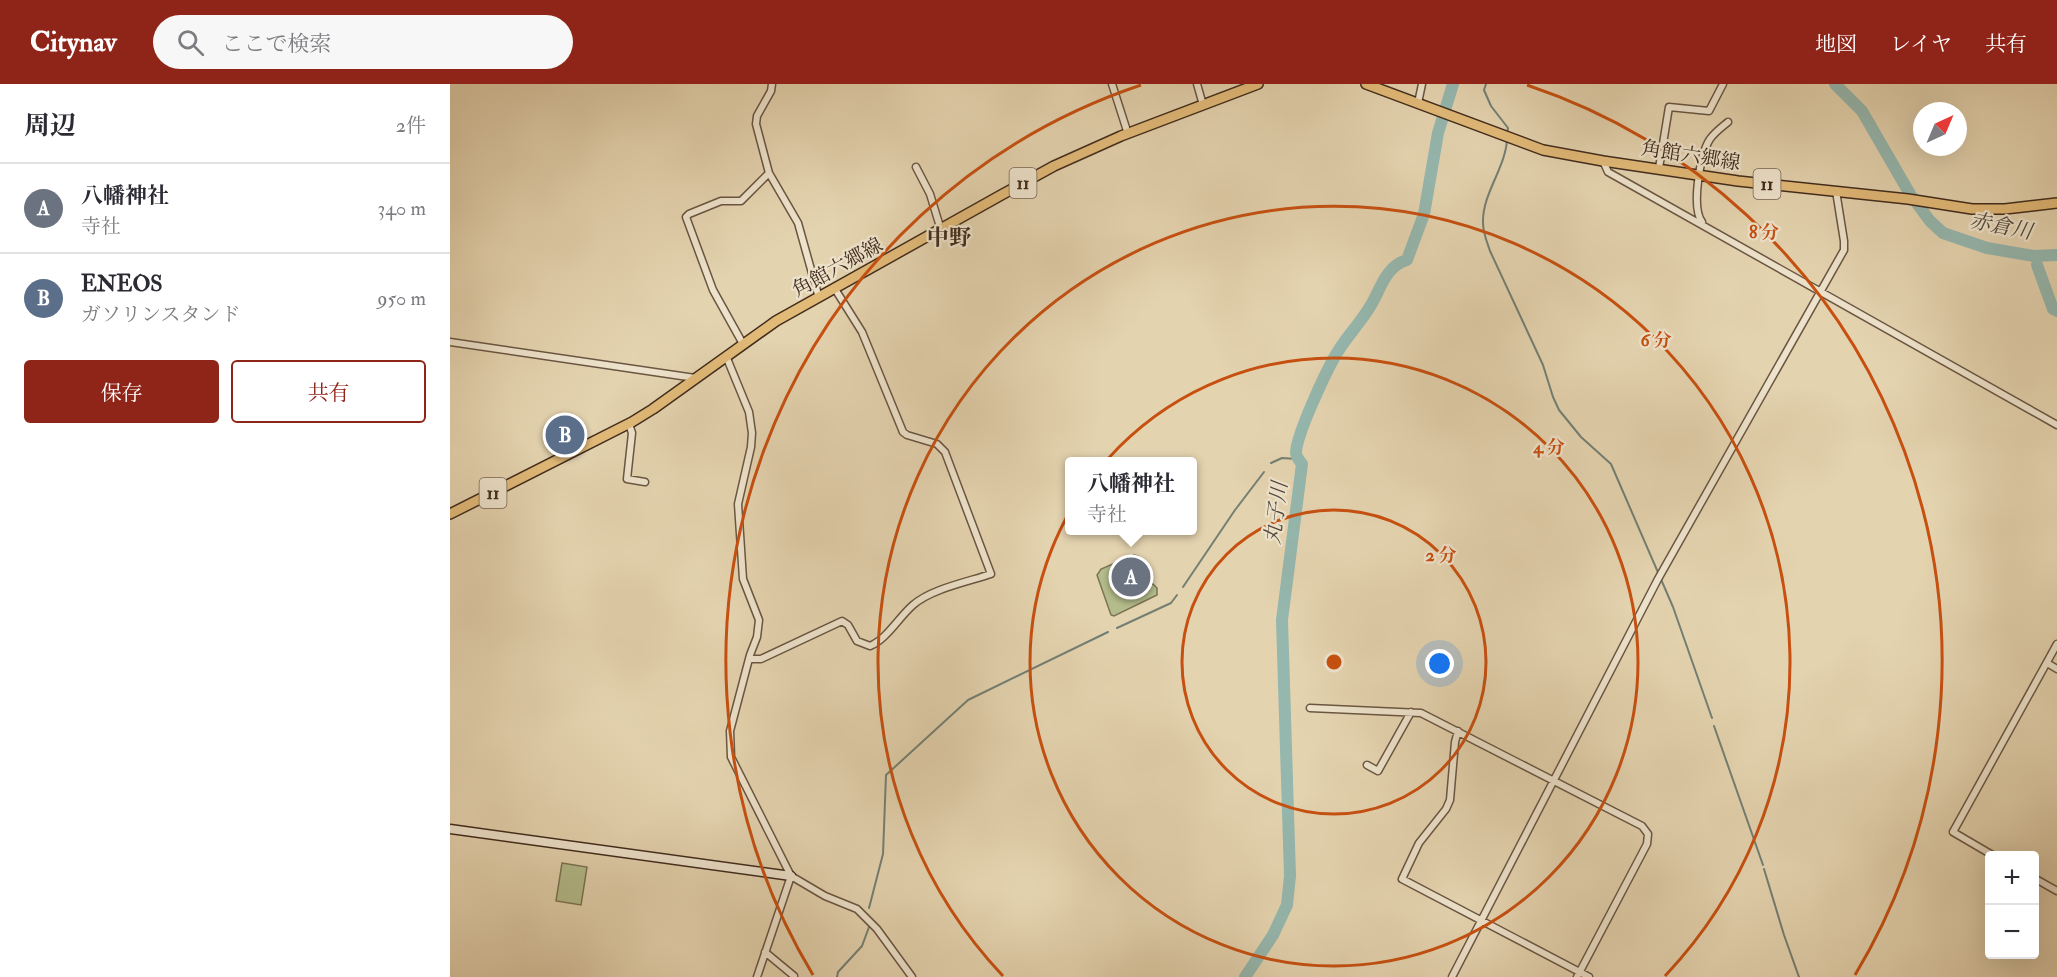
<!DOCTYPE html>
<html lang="ja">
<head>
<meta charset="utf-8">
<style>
	body { margin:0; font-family:"IM FELL Double Pica","Noto Serif JP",serif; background:#f7f7f7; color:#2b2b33 }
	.controls { position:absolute; right:18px; bottom:18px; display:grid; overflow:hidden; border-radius:6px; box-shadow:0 6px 24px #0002 }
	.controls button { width:54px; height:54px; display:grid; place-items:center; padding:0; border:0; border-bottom:2px solid #e1e1e2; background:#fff; color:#2b2b33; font:30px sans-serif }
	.compass { position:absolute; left:1463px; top:18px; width:54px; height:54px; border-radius:50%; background:#fff; box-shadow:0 6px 24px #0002; rotate:44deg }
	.you { position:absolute; left:990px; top:580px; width:21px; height:21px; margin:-15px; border:4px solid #fff; border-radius:50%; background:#1a73e8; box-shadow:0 0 0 9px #1a73e833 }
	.badge { display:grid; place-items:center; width:39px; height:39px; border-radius:50%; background:#8f2418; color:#fff; font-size:20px; font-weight:700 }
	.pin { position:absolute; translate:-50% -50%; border:3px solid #fff; box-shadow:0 2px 6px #0006 }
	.popup { position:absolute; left:615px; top:373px; width:132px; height:78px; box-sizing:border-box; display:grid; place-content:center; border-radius:6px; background:#fff; filter:drop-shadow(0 2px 4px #0005); font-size:20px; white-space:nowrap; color:#7c7c81 }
	.popup b { font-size:22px; color:#2b2b33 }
	.popup::after { content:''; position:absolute; left:50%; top:100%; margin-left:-12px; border:12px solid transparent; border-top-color:#fff }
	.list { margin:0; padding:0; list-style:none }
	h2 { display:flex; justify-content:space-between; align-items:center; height:78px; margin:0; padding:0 24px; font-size:26px }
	h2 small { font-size:20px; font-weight:400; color:#7c7c81 }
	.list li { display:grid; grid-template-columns:39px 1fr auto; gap:18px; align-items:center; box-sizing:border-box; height:90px; padding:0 24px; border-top:2px solid #e1e1e2 }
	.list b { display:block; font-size:22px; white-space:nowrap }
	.list p { margin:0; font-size:20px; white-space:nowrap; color:#7c7c81 }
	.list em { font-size:20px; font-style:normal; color:#7c7c81 }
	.actions { display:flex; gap:12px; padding:18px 24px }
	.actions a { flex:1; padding:14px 0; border:2px solid #8f2418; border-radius:6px; text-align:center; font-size:21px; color:#8f2418 }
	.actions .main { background:#8f2418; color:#fff }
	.icon { flex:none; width:33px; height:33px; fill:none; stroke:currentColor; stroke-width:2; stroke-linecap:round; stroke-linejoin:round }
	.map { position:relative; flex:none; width:1607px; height:893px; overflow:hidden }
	header { display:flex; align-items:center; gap:36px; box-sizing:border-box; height:84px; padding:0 30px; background:#8f2418; color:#fff }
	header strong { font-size:28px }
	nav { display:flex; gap:33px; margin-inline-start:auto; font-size:21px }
	.search { width:420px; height:54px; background:#f7f7f7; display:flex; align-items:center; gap:15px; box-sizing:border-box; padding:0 21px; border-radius:33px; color:#7c7c81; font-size:22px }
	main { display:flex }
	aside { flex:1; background:#fff }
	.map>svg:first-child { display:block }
	.green { fill:#b4bc8b; stroke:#7a7454; stroke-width:1.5 }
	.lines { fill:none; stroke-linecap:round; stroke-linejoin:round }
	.stream { stroke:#737f74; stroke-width:2 }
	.river { stroke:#95b7ae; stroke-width:12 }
	.street-casing { stroke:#6a5642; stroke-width:9 }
	.secondary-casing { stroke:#412c1e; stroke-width:11 }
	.primary-casing { stroke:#412c1e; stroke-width:12 }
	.street { stroke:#ede2cb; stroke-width:6 }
	.secondary { stroke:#ede2cb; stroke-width:8 }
	.primary { stroke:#e2ba78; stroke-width:9 }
	.ring { fill:none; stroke:#c75010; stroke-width:3 }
	.labels { text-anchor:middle; stroke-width:4.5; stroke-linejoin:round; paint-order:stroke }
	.shield { fill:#ede2cb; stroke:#756352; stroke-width:1.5 }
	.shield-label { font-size:18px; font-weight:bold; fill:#412c1e }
	.street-label { font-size:20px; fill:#412c1e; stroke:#ede2cb }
	.water-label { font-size:21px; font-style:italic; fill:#52483b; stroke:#ede2cb }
	.quarter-label { font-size:22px; font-weight:bold; fill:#412c1e; stroke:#ede2cb }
	.centre { fill:#c75010; stroke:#ede2cb; stroke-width:3 }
	.ring-label { font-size:18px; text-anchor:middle; font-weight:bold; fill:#c75010; stroke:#ede2cb; stroke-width:4.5; stroke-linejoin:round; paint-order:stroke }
</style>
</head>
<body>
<header>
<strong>Citynav</strong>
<div class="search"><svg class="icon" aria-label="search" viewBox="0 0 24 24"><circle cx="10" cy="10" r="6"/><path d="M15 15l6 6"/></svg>ここで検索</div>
<nav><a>地図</a><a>レイヤ</a><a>共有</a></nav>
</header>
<main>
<aside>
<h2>周辺<small>2件</small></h2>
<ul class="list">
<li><span class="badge" style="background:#6b7280">A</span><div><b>八幡神社</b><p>寺社</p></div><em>340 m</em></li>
<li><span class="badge" style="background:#5c6f8a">B</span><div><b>ENEOS</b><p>ガソリンスタンド</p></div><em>950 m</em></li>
</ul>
<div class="actions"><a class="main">保存</a><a>共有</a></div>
</aside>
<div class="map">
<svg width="1607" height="893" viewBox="0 0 1607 893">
	<rect width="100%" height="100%" fill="#e4d3af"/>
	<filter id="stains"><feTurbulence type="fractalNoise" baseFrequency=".00333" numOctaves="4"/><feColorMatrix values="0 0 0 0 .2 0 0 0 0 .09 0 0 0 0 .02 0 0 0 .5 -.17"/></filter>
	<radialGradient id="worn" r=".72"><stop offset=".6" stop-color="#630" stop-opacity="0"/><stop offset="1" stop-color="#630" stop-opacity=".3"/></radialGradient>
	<path class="green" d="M684,471C692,473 699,479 695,488L690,491L684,486L674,487L669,492V502L675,507L689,502L703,500L707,504V511L664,532L661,531L647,491L651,485Z
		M112,779L137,783L131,821L106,817Z"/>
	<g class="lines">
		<path class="stream" d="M1036,0L1034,6L1041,22L1058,44L1057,50
			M1057,56C1055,85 1032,110 1033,139C1033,149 1037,158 1040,167L1093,281L1103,313L1109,326L1131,353L1161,380L1223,523L1262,634
			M821,379L832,374L847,375
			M733,503L785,426L814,388
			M667,544L721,519L727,511
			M1264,642L1313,781
			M1314,785L1334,851L1349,893
			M419,824L433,770L436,691L518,616L658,548
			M387,893L388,888L412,862L419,843"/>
		<path class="river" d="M1385,0L1412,27L1460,110L1480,137L1493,149L1537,164L1584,172L1607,171
			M1587,181L1603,225L1607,227
			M795,893L823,851L837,821L840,792L832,536L852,380C849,376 846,373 846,368C847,350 874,292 884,274C894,255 910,240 921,221C931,204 936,182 957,176L974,130L988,49L1003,0"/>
		<g class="street-casing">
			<path id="street" d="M322,0L321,7L307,32L306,40L319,89L348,139L369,214
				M662,0L678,50
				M747,0L753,21
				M968,19L972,0
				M1153,77L1158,88L1607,341
				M466,83L480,110L491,146
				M1209,84L1219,23L1259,27L1273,0
				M1252,138C1241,123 1250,70 1260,55C1265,48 1272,43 1278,38
				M0,258L245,294
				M293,260L263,206L236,133L239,130L271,117H291L319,89
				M276,272L299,328L302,349L301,363L288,420L293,495L309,536L307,553L300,571L280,647L281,673L341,792L307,893
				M179,340L182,349L177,395L195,398
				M299,575H311L392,537L398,541L407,557L420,562C437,555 449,533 463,521C481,505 517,498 541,490L495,368L487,360L457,351L453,348L412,248L385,205
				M1597,579L1607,585
				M860,624L971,629L1192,742L1198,750L1197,760L1127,893
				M1008,647L1005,658L1000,716L996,725L969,759L952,795L1139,893
				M917,681L928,687L961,628
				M1544,772L1503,748L1607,560
				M341,792L375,812L407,825L427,845L462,893
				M1584,794L1607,807
				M315,868L344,892
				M1002,893L1208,495L1394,166V157L1386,107"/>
		</g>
		<g class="secondary-casing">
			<path id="secondary" d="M0,745L341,792"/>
		</g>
		<g class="primary-casing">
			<path id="primary" d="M916,0L1093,66L1153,77L1288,97L1458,115L1522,125H1555L1607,119
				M0,430L182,338L203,325L326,237L553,110L604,82L671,52L808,0"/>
		</g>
		<use href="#street" class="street"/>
		<use href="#secondary" class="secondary"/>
		<use href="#primary" class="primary"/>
	</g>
	<g class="ring">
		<circle cx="884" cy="578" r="152"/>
		<circle cx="884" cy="578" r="304"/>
		<path d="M553 892A456 456 0 1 1 1215 892"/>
		<path d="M363 891A608 608 0 0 1 691 1M1077 1A608 608 0 0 1 1405 891"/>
	</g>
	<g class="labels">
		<g class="shield">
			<rect x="559.5" y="84" width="27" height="30" rx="4.5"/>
			<rect x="1303.5" y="85" width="27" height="30" rx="4.5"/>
			<rect x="29.5" y="394" width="27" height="30" rx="4.5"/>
		</g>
		<g class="shield-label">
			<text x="573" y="105">11</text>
			<text x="1317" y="106">11</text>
			<text x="43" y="415">11</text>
		</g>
		<g class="street-label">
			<text transform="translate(1241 71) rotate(9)" y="7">角館六郷線</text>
			<text transform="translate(387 183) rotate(-29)" y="7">角館六郷線</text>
		</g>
		<g class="water-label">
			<text transform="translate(1551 142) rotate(11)" y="7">赤倉川</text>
			<text transform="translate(826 429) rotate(-83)" y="7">丸子川</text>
		</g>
		<g class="quarter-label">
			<text x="499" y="161">中野</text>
		</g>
	</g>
	<circle cx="884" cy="578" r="9" class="centre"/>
	<g class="ring-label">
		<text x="1314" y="154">8 分</text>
		<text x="1206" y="262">6 分</text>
		<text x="1099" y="369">4 分</text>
		<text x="991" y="477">2 分</text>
	</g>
	<rect width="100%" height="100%" filter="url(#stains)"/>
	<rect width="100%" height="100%" fill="url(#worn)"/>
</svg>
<div class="controls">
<button>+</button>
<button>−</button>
</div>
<svg class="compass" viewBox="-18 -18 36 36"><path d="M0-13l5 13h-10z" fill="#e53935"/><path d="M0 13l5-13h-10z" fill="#7c7c81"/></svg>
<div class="you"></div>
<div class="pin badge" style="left:681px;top:493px;background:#6b7280">A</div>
<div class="popup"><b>八幡神社</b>寺社</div>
<div class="pin badge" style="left:115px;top:351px;background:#5c6f8a">B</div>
</div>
</main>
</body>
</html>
